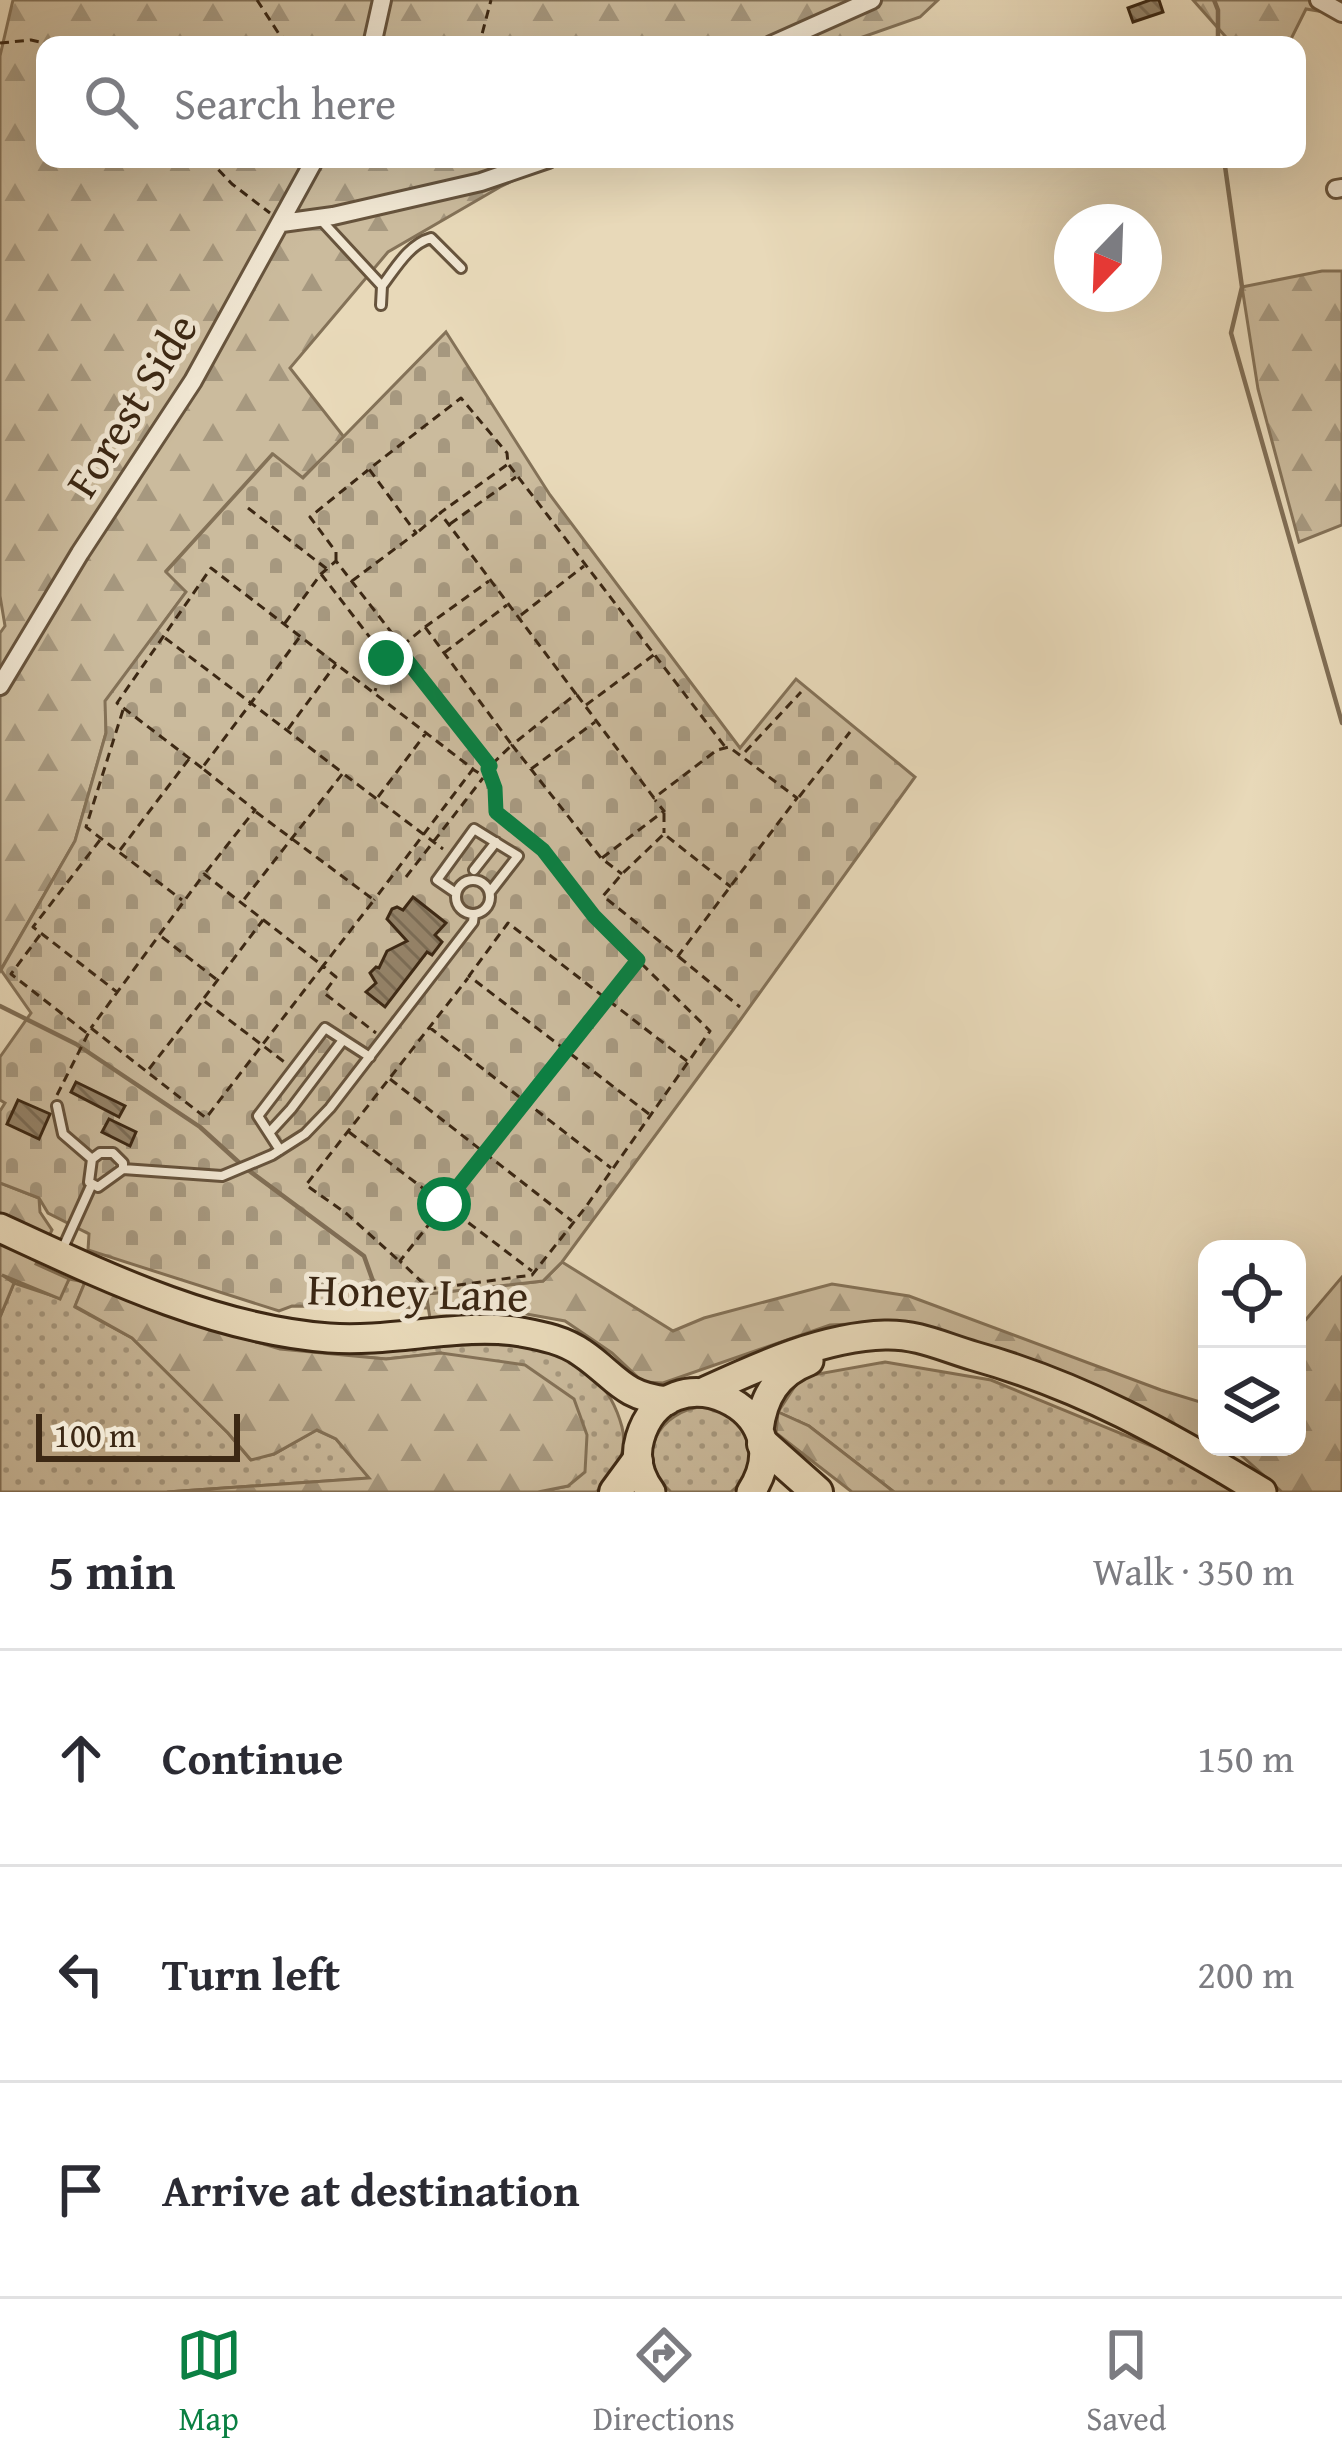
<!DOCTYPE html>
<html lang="en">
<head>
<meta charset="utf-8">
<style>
	body { margin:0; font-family:"Gentium Book Plus",serif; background:#f2f2f3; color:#2b2b33 }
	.controls { position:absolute; right:36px; bottom:36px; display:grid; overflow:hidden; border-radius:24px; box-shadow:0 12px 48px #0002 }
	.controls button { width:108px; height:108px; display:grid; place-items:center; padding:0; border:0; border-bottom:3px solid #e1e1e2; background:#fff; color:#2b2b33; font:60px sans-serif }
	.compass { position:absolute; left:1054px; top:204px; width:108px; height:108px; border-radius:50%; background:#fff; box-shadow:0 12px 48px #0002; rotate:203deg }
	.scale { position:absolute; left:36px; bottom:30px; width:204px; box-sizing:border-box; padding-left:12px; border:6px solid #3c2814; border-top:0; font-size:33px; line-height:42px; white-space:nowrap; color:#3c2814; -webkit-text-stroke:9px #f0e6d2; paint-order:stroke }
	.stop { position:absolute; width:36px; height:36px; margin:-27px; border:9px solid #0b8043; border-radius:50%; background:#fff }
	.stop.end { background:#0b8043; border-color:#fff; box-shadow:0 3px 12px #0008 }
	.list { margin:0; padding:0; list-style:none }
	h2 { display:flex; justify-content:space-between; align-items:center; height:156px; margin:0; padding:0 48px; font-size:51px }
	h2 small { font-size:39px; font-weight:400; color:#7c7c81 }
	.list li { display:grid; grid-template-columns:78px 1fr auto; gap:36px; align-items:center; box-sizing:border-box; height:216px; padding:0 48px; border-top:3px solid #e1e1e2 }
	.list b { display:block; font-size:45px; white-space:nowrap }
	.list em { font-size:39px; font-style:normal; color:#7c7c81 }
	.icon { flex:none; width:66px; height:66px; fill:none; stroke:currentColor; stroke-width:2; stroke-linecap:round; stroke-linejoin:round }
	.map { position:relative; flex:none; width:1342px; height:1492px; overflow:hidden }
	.search { position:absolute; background:#fff; box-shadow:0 12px 48px #0002; left:36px; right:36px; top:36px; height:132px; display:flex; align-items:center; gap:30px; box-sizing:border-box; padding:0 42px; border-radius:24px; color:#7c7c81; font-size:45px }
	.sheet { height:804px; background:#fff }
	nav { display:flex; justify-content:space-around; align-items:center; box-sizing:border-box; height:168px; border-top:3px solid #e1e1e2; background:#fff; font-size:33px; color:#7c7c81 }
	nav a { display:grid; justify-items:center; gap:6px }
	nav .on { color:#0b8043 }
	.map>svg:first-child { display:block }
	.grass { fill:url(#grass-dots); stroke:#847258; stroke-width:3 }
	.forest { fill:url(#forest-firs); stroke:#847258; stroke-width:3 }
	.cemetery { fill:url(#cemetery-stones); stroke:#847258; stroke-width:3 }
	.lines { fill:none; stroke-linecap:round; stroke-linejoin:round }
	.stream { stroke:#806e55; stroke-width:4.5 }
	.building { fill:url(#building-back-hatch); stroke:#3c2814; stroke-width:3 }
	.service-casing { stroke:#67543d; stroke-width:14 }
	.minor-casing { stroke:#67543d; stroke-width:22 }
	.primary-casing { stroke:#3c2814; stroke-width:33 }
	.motorway-casing { stroke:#3c2814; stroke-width:36 }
	.path { stroke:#3c2814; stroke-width:3; stroke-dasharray:9 6; stroke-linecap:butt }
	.service { stroke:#f0e6d2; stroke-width:8 }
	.minor { stroke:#f0e6d2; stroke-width:16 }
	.primary { stroke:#e8d9b9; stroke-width:27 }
	.motorway { stroke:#e8d9b9; stroke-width:30 }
	.route { stroke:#0b8043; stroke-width:15 }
	.labels { text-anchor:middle; stroke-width:10; stroke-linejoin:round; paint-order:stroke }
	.street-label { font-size:45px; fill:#3c2814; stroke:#f0e6d2 }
</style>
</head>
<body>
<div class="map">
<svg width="1342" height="1492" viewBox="0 0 1342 1492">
	<defs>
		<pattern id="grass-dots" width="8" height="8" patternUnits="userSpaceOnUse" patternTransform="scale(3)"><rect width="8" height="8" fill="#cbbb9d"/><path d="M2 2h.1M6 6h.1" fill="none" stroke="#a6987f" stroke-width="1.8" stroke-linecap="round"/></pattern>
		<pattern id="forest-firs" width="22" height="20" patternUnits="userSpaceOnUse" patternTransform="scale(3)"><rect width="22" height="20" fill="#cbbb9d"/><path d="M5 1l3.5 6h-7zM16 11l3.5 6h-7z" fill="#a6987f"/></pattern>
		<pattern id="cemetery-stones" width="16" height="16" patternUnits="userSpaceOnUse" patternTransform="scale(3)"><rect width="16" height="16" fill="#cbbb9d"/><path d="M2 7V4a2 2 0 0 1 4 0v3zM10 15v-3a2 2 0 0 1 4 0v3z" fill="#a6987f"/></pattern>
		<pattern id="building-back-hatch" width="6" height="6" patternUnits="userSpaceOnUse" patternTransform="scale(3)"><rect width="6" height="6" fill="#95846a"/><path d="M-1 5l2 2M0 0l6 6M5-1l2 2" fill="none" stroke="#7b6c56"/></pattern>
	</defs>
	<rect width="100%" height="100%" fill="#e8d9b9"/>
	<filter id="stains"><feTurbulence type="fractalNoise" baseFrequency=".00167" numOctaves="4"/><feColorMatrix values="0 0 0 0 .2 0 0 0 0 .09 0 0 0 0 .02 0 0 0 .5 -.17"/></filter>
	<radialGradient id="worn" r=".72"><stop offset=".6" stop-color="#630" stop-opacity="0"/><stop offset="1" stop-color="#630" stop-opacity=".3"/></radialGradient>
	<path class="grass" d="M69,1279L85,1282L75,1307L132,1338L228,1433L250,1459L274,1454L316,1430L336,1439L370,1478L167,1492H0V1317L14,1283L59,1298Z
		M224,1332C269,1338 316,1349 362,1350C449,1352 591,1311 622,1427C628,1451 615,1478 596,1492H538L568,1486L441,1353L386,1359L280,1349Z
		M885,1362L991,1380L1171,1454L1234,1492H894L809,1426L778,1412L801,1377Z
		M706,1406C748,1416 767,1462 731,1492H671C632,1457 658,1410 706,1406Z"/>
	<path class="forest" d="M13,0H938L920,17L840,45H45V159H558L500,187L388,252L290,368L344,437L302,478L272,454L166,571L187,591L106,701V733L75,841L0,971V633L5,626L0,596V56Z
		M1193,0H1342V15L1306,9L1288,45H1233Z
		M1322,271H1342V525L1299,542L1258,389L1242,287Z
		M0,1183L39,1198L40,1212L52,1230L36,1264L69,1279L60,1299L2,1275L14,1283L0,1317Z
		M562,1262L673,1331L704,1318L832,1284L909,1296L1161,1390L1207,1404V1445L895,1322L830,1325L663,1383L643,1382L612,1353L565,1321L521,1313L431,1324L426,1294L543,1281Z
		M1342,1277V1492H1282L1232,1447H1297V1330Z
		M85,1282L176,1318L280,1349L386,1359L441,1353L525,1365L574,1399L587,1435L585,1472L568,1486L538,1492H167L369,1478L336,1439L317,1430L274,1454L251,1460L228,1433L132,1338L75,1306Z
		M778,1412L809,1426L894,1492H852L776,1433Z"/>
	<path class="cemetery" d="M446,332L550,495L740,748L796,679L915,777L733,1030L562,1262L543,1281L427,1294L428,1308L292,1306L279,1311L88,1250L89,1234L48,1213L39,1198L0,1183V1111L5,1103L0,1100V1057L31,1013L1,970L75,841L106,733L105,701L186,592L166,572L273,454L303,478Z"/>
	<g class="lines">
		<path class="stream" d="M1214,0L1218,10V45
			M1224,159L1242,287L1231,333L1342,723
			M0,1006L76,1044L200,1127L244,1167L364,1256L379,1298"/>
	</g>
	<path class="building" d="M1150,0H1159L1163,12L1133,22L1128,8Z
		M413,897L446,923L435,935L442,942L432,955L427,952L385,1007L366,992L376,983L370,973L376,967L379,968L387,951L407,941L387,919L392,909L397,907L403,910Z
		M76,1082L125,1106L119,1117L71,1092Z
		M18,1100L50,1114L39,1139L7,1124Z
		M109,1119L136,1132L130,1146L102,1132Z"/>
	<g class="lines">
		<g class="service-casing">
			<path id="service" d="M321,220L382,286C395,269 409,244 431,238L461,268
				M381,305L382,286
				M474,870L496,842
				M456 897a17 17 0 1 1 34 0a17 17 0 1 1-34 0Z
				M456,893L437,880L474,829L518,856L490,892
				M57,1106L63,1134L92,1159
				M269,1133L291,1109L343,1040
				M280,1150L258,1116L325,1028L370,1057
				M100,1153H113L123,1163V1169L98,1187L89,1182L92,1159Z
				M123,1169L222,1176L272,1155L305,1134L330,1108L473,922L474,914
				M62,1250L91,1186"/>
		</g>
		<g class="minor-casing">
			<path id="minor" d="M1319,0L1342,13
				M372,45L382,0
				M771,45L872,0
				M1336,189L1342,188
				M282,223L333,216L481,182L548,159
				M0,686L80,553L193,381L315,159"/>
		</g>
		<g class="primary-casing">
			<path id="primary" d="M0,1228C104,1276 213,1329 329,1338C391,1343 463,1322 521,1332C542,1336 564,1340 582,1353C616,1376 621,1396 667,1401
				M703,1392C760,1366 822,1337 885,1335C918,1334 943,1347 974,1356C1081,1386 1167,1434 1262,1492
				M759,1430C763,1397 777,1373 809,1361
				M651,1492C639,1476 634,1458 640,1438C666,1347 806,1407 751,1492"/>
		</g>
		<g class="motorway-casing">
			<path id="motorway" d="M763,1444L817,1492
				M615,1492L637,1462"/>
		</g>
		<path class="path" d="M257,0L279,34L292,45
			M0,43L31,40L54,45
			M474,45L481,38L491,0
			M208,159L232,184L270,213
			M509,465L726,748
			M248,508L327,569
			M450,524L516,477
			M419,531L439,514
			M336,561V552L310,517L368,470
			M321,574L385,657
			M352,581L416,533L369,469L461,398L507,453L508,464L440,513L576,694L512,745L601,858L622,874
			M521,615L584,566
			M285,623L321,574L336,561L402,646L386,658L375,691
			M425,627L489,581
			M165,638L251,703L299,638
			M402,646L425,627L512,745L490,766L484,776L474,770
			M398,650L489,764
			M444,653L507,605
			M577,695L654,798L717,750L729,747L797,798L678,956L603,896L622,874L664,834L731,887
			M586,705L655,654
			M123,710L86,827L182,900
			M288,729L336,664
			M745,752L801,692
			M202,768L117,703L211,568L473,769L374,900
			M489,769L495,788L496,812L543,850L594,917L710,1031L585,1208L532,1275L429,1289L400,1261L638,960
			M531,769L595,722
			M345,775L443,849
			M378,797L426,733
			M799,797L850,732
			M256,812L374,900L323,966L336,977L324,993L376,1033
			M664,813V833
			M100,840L33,927L117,992
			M120,850L189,759
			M602,858L664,811L655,800
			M206,872L255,810L202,768L251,703L343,773L242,902
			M406,877L483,778
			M40,935L11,974L88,1034
			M162,937L216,979
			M679,957L740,1007
			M204,998L263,920
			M429,1027L611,1168
			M149,1069L203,1000L287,1064
			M390,1079L572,1221
			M57,1095L91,1028L206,1118L323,966L204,874L91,1028
			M649,1114L469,976L508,923L687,1061
			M349,1132L532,1271
			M397,1259L347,1214L306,1185L468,978"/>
		<use href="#service" class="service"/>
		<use href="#minor" class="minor"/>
		<use href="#primary" class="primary"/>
		<use href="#motorway" class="motorway"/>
	</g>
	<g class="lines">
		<path class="route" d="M386,658L398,649L490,766L488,769L495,788L496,812L543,850L594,916L638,960L444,1204"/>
	</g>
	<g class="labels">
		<g class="street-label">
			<text transform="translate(131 405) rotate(-58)" y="16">Forest Side</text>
			<text transform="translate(418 1292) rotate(2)" y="16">Honey Lane</text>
		</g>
	</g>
	<rect width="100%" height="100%" filter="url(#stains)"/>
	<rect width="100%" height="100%" fill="url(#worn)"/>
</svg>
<div class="controls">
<button><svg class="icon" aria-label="locate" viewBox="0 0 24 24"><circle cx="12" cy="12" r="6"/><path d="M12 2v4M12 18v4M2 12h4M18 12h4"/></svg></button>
<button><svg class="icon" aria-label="layers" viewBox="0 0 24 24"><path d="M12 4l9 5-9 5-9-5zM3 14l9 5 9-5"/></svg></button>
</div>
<svg class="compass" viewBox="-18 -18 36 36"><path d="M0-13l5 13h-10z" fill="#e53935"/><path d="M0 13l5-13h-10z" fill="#7c7c81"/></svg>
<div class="scale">100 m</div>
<div class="stop" style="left:444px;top:1204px"></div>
<div class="stop end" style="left:386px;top:658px"></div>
<div class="search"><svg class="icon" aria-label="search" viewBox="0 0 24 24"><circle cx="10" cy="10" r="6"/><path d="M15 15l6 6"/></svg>Search here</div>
</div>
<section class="sheet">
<h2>5 min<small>Walk · 350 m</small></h2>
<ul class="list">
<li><svg class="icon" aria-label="ahead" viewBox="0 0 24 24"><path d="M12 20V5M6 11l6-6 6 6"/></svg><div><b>Continue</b></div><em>150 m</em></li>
<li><svg class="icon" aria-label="left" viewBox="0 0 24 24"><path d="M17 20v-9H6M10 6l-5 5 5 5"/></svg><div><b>Turn left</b></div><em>200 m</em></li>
<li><svg class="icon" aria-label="arrive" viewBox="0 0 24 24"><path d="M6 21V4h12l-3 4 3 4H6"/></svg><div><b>Arrive at destination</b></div></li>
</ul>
</section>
<nav>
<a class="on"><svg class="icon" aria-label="map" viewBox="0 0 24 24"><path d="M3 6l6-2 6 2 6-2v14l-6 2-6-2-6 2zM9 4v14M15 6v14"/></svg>Map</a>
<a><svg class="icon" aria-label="directions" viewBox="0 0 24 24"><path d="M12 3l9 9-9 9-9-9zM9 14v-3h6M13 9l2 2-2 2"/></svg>Directions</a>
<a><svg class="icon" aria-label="saved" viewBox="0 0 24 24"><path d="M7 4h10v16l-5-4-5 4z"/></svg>Saved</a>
</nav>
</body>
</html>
